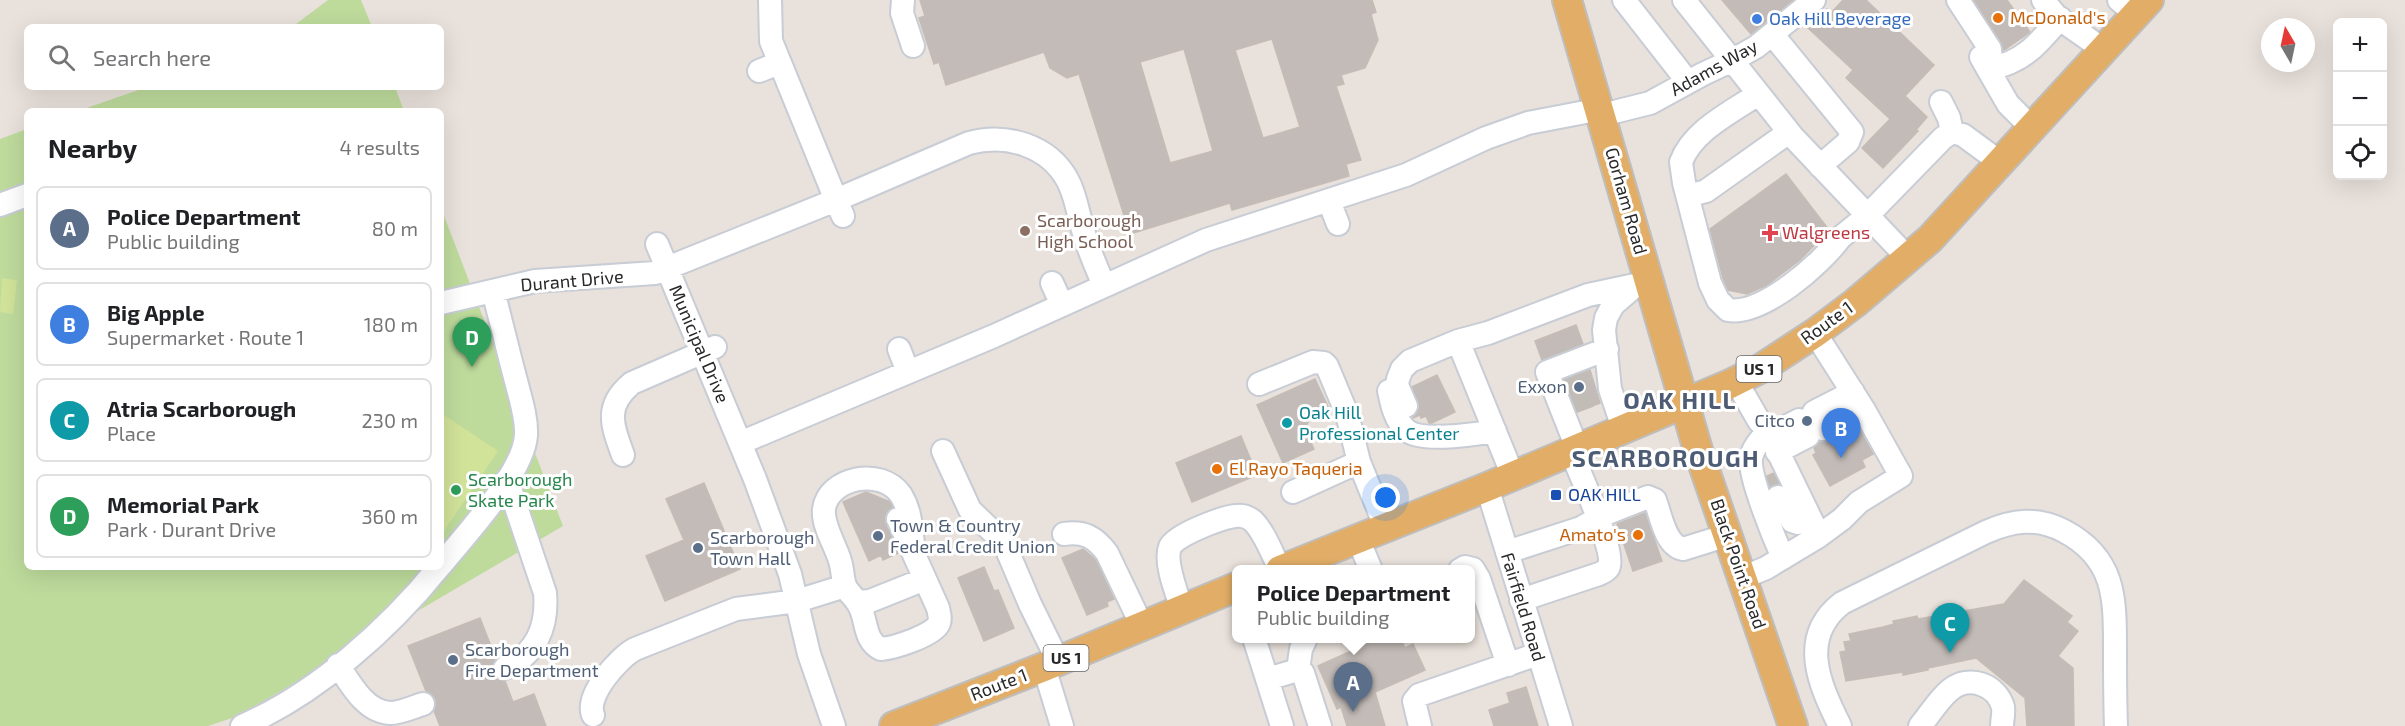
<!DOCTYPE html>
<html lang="en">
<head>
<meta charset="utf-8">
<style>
	body { margin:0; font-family:"Exo 2",sans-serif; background:#f2f2f2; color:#202124 }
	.controls { position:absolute; right:18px; top:18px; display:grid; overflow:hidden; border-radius:9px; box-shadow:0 6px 24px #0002 }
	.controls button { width:54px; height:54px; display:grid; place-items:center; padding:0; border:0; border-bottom:2px solid #e0e0e0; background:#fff; color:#202124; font:30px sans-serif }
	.compass { position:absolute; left:2261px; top:18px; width:54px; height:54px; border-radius:50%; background:#fff; box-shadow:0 6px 24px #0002; rotate:351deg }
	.you { position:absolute; left:1386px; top:498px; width:21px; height:21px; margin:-15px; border:4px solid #fff; border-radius:50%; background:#1a73e8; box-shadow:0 0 0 9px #1a73e833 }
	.badge { display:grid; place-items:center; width:39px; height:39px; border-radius:50%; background:#4a86e8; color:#fff; font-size:20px; font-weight:700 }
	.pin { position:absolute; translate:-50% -50px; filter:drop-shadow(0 2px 3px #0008) }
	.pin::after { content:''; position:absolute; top:32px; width:21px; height:18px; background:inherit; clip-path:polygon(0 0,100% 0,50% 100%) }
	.popup { position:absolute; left:1232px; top:565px; width:243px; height:78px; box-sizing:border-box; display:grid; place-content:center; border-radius:9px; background:#fff; filter:drop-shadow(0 2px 4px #0005); font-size:20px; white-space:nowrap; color:#757577 }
	.popup b { font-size:22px; color:#202124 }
	.popup::after { content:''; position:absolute; left:50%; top:100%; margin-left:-12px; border:12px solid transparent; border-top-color:#fff }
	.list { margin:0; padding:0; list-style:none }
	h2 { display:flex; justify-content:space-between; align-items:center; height:78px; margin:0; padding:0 24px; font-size:26px }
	h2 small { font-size:20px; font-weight:400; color:#757577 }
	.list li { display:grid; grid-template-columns:39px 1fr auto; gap:18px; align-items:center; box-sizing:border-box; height:84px; margin:0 12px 12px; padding:0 12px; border:2px solid #e0e0e0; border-radius:9px }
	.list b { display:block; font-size:22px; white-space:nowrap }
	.list p { margin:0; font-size:20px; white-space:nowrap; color:#757577 }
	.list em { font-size:20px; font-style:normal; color:#757577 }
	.icon { flex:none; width:33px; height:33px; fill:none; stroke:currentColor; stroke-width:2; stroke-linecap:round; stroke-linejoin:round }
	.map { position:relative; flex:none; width:2405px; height:726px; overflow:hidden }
	.search { position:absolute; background:#fff; box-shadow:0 6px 24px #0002; left:24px; top:24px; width:420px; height:66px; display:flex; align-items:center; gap:15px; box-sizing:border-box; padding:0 21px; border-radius:9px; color:#757577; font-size:22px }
	.panel { position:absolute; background:#fff; box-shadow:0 6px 24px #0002; left:24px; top:108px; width:420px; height:462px; border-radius:9px }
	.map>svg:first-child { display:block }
	.green { fill:#bedb9c }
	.pitch { fill:#d1e299 }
	.building { fill:#c2bbb8; stroke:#c4bcb5; stroke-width:1.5; fill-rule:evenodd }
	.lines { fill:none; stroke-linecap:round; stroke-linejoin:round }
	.minor-tunnel { stroke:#c2bcb7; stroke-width:22; stroke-dasharray:22 11; stroke-linecap:butt }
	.minor-casing { stroke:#c7ccd5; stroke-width:26 }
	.major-casing { stroke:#bebebe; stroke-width:32 }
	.minor { stroke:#fff; stroke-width:22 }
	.major { stroke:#e2ae67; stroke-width:28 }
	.food-dot { fill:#e8710a; stroke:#fff; stroke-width:2 }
	.shop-dot { fill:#3f7fe0; stroke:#fff; stroke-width:2 }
	.education-dot { fill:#8d6e63; stroke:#fff; stroke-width:2 }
	.health-dot { fill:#e0444e; stroke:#fff; stroke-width:2 }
	.service-dot { fill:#5c6f8a; stroke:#fff; stroke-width:2 }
	.culture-dot { fill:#0f9aa8; stroke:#fff; stroke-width:2 }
	.leisure-dot { fill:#2e9e5b; stroke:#fff; stroke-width:2 }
	.transit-dot { fill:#1a4fb4; stroke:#fff; stroke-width:2 }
	.labels { text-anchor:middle; stroke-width:6; stroke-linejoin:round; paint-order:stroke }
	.shield { fill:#fff; stroke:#686868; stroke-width:1.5 }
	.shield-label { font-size:16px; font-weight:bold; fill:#282828 }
	.food-label { font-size:18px; fill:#c56008; stroke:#fff; text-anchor:start }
	.shop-label { font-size:18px; fill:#366cbe; stroke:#fff; text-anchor:start }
	.street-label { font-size:18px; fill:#282828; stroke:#fff }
	.education-label { font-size:18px; fill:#785e54; stroke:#fff; text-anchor:start }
	.health-label { font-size:18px; fill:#be3a42; stroke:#fff; text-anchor:start }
	.service-label { font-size:18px; fill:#4e5e75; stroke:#fff; text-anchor:start }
	.culture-label { font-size:18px; fill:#0d838f; stroke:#fff; text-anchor:start }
	.leisure-label { font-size:18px; fill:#27864d; stroke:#fff; text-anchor:start }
	.transit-label { font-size:18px; fill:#164399; stroke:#fff; text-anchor:start }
	.district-label { font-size:24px; font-weight:bold; letter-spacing:1.5px; fill:#4d5c74; stroke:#fff }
</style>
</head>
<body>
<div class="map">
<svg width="2405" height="726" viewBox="0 0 2405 726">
	<rect width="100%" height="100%" fill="#e9e1db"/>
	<path class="green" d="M328,0H361L372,27H292Z
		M147,87H395L404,111H78Z
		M27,129V567H441V208L563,526L238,716L208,726H0V139Z"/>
	<path class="pitch" d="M2,278L17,280L13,314L0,312Z
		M441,413L498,451L444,531L441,529Z"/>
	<path class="building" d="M920,0H1372L1376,12L1371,14L1378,40L1365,68L1341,75L1344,84L1336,86L1361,160L1346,164L1349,176L1232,210L1230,203L1130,234L1079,74L1067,78L1050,68L1044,52L946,85L939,62L934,64L919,18L925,16ZM1272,39L1300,127L1263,138L1235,50ZM1184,49L1213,151L1170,163L1140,62Z
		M1722,0H1793L1751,34Z
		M1843,0H1866L1934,65L1905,96L1927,117L1916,130L1918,131L1883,168L1862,148L1890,119L1846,78L1853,70L1808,28L1827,9L1831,13Z
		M1974,0H2007L2030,32L2004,50L2001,42Z
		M1786,174L1829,230L1800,260L1767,285L1747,294L1728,290L1723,278L1710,229Z
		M1576,325L1583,344L1542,360L1535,341Z
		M1590,370L1600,403L1577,412L1565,380Z
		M1437,375L1455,412L1432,423H1429L1426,416L1421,418L1420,415L1413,418L1419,407L1412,387Z
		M1315,379L1329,409L1310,418L1305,429L1314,449L1283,463L1257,405Z
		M1860,430L1873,454L1862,460L1865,467L1830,486L1813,455L1816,453L1814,448L1820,442L1829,441L1831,445Z
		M1241,436L1257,475L1192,502L1176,463Z
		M1774,473L1779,484L1770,486L1767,476Z
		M704,483L740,569L665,601L646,556L684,540L666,499Z
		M866,492L888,501L892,507L887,512L885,518L898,553L883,560L881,555L869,561L843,502Z
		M1645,513L1662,561L1633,571L1617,524Z
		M1083,549L1096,560L1114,599L1107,602L1108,606L1087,615L1062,558Z
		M984,567L994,591L998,590L1014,628L984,641L958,578Z
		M2024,580L2072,616L2067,622L2078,631L2058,656L2073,668L2074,726H2027L2025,698L1976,658L1928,668V670L1903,675V672L1846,681L1840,652L1846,651L1844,642L1851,641L1849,634L1883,627L1894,624L1893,621L1917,616L1918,619L2004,604Z
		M480,618L496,659L492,667L493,675L498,680L505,681L513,702L534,694L546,726H440L434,711L436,699L426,691L408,646Z
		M1378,639H1401L1405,648L1413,644L1425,670L1375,692L1385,726H1347L1341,707L1337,709L1318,666Z
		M1526,687L1538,726H1494L1489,710L1510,703L1507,693Z"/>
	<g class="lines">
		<path class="minor-tunnel" d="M1563,387L1592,375
			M1569,404L1599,393
			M1769,475L1778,497
			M889,500L898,519"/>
		<g class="minor-casing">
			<path id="minor" d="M770,0L771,41L836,200L667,268L755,479L790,574L809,654L834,726
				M903,0L902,13L913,46
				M1624,0L1688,82
				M1684,0L1793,137L1908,258
				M1958,0L1990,49L1991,60L1989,69C2024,62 2038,44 2060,18
				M2043,0L2057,17L2104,50
				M2119,0L2136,15
				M1772,34L1852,132L1848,142L1820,166
				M1981,57L2008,104L2033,129
				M759,71L779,63
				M1758,94C1732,112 1693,130 1681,162L1684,183L1710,283L1718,300L1728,310C1762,316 1821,264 1840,238
				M1941,102L1949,118L1952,132
				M1602,115L1650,103L1703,74L1733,60L1756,47L1814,0
				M1688,196L1706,191L1789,132
				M1329,201L1338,224
				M0,205L27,195
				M843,216L836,200L969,143C1006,133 1049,145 1068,181C1076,196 1078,214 1083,230C1088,249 1096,267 1104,285
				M1830,246L1867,216L1943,138L1952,132L1963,135L2001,163
				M1052,283L1062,305
				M441,303L535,281L655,273L667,268L657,244
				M1458,341L1513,476
				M899,349L908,372
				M1736,381L1759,421L1767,429L1819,536
				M1259,384L1313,362L1324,363L1327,366L1347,414L1359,462L1293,492
				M1389,391C1392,405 1395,420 1406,430C1422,443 1474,434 1495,431
				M1406,406L1397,385L1398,379L1402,369L1410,361L1458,341L1488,333L1588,295L1649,282
				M1814,412L1853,392
				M1623,428L1610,389L1604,330L1606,318L1613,305L1635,286
				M1823,429L1863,409
				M1768,431C1761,439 1752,448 1751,459C1749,477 1775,540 1783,558
				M1770,435L1799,420
				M740,443L994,336L1206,240L1406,175L1486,138L1528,123L1601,109
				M1577,448L1547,372L1607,349
				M943,451L970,510L997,536L1007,550L1030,604L1058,661
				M1777,452L1808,436
				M623,455C612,425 604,406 632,383L715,347
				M1359,462L1386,528
				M1487,487L1561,726
				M1778,497L1792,521L1798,523L1811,521
				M898,519L938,608C939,613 941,619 939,623C935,635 894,648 881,649C862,640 868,616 857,602C854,597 849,593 846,588C842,580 843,569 840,561C836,546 822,525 824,509C828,478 881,466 901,495C912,513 911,532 914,552
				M1064,534C1084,531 1095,537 1107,553L1142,626
				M1358,539L1371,570
				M1507,552L1581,528L1605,514L1648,497L1655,500C1661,516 1665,545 1683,549L1728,535
				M441,565C465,535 524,473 526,435C527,418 520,397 516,381C508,351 501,321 493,291
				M1460,570L1465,567L1473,569L1479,579L1508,665
				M1742,578L1766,568L1819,536L1842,519L1859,502L1901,476L1864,410L1815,333
				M1521,600L1599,574C1603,572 1608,570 1609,566C1615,550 1578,470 1571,451
				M858,602L870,601L925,579
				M1182,609C1177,594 1164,562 1170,547C1175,535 1223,517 1236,516C1242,515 1248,517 1253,521C1265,533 1272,554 1280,569
				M1254,638L1282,726
				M338,665C350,683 365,712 390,713C401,713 413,707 423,704
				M1044,667L1062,726
				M505,668C536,654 548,627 545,593L507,480
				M1298,670L1301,649L1306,638
				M1267,679L1298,670L1303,673L1320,726
				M593,715C585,696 618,658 635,649L736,609L797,601L845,586
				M242,726C316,694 388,630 439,567
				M1420,726L1414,701L1419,695L1538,654
				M1840,726C1819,684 1798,637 1842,603L1986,532C2013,520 2037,517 2064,531C2115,558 2115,597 2115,648C2115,674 2115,700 2116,726
				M1920,726C1930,714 1939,699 1950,690C1969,674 1997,685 2003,707C2004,713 2002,720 2002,726"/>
		</g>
		<g class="major-casing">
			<path id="major" d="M1567,0L1698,450L1793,726
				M1280,570L1487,487L1730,384L1760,369L1815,333L1855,303L1930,239L2149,0
				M894,726L1044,667L1236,587"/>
		</g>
		<use href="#minor" class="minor"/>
		<use href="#major" class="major"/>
	</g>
	<g class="food-dot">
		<circle cx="1998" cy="18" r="6"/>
		<circle cx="1217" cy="469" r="6"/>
		<circle cx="1638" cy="535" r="6"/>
	</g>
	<circle class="shop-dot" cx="1757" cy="19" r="6"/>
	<circle class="education-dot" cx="1025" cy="231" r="6"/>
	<path class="health-dot" d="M1767 224h6v6h6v6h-6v6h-6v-6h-6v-6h6z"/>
	<g class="service-dot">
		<circle cx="1579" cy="387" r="6"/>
		<circle cx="1807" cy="421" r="6"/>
		<circle cx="878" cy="536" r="6"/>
		<circle cx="698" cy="548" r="6"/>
		<circle cx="453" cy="660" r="6"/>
	</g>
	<circle class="culture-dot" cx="1287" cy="423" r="6"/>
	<circle class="leisure-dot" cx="456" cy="490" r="6"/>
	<rect class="transit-dot" x="1550" y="489" width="12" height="12" rx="3"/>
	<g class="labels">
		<g class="shield">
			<rect x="1736.5" y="356" width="45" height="26" rx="4.5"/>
			<rect x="1043.5" y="645" width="45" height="26" rx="4.5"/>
		</g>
		<g class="shield-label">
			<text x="1759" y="375">US 1</text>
			<text x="1066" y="664">US 1</text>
		</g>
		<g class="food-label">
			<text x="2010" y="24">McDonald's</text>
			<text x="1229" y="475">El Rayo Taqueria</text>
			<text x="1626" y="541" text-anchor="end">Amato's</text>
		</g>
		<g class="shop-label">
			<text x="1769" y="25">Oak Hill Beverage</text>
		</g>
		<g class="street-label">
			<text transform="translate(1714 68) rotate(-29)" y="6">Adams Way</text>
			<text transform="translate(1626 201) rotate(74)" y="6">Gorham Road</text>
			<text transform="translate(572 281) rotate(-5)" y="6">Durant Drive</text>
			<text transform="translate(1827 323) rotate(-36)" y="6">Route 1</text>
			<text transform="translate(699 344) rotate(67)" y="6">Municipal Drive</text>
			<text transform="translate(1738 564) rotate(71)" y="6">Black Point Road</text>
			<text transform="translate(1523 607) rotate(73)" y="6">Fairfield Road</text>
			<text transform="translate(999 685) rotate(-21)" y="6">Route 1</text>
		</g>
		<g class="education-label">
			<text x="1037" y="227">Scarborough<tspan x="1037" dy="21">High School</tspan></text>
		</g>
		<g class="health-label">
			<text x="1782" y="239">Walgreens</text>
		</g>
		<g class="service-label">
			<text x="1567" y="393" text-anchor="end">Exxon</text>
			<text x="1795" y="427" text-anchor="end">Citco</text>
			<text x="890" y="532">Town &amp; Country<tspan x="890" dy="21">Federal Credit Union</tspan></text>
			<text x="710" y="544">Scarborough<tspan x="710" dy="21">Town Hall</tspan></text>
			<text x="465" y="656">Scarborough<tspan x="465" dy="21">Fire Department</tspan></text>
		</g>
		<g class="culture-label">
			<text x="1299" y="419">Oak Hill<tspan x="1299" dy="21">Professional Center</tspan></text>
		</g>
		<g class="leisure-label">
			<text x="468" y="486">Scarborough<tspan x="468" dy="21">Skate Park</tspan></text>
		</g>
		<g class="transit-label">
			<text x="1568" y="501">OAK HILL</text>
		</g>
		<g class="district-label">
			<text x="1680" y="409">OAK HILL</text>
			<text x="1666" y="467">SCARBOROUGH</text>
		</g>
	</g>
</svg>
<div class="controls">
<button>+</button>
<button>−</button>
<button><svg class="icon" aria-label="locate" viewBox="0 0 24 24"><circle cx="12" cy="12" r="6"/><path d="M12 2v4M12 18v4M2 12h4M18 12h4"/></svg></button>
</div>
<svg class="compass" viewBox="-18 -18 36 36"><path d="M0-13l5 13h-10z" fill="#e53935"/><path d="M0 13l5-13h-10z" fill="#757577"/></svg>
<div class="you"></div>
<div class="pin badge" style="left:1353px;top:712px;background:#5c6f8a">A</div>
<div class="popup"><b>Police Department</b>Public building</div>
<div class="pin badge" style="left:1841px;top:458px;background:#3f7fe0">B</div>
<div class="pin badge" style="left:1950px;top:653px;background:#0f9aa8">C</div>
<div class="pin badge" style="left:472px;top:367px;background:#2e9e5b">D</div>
<div class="search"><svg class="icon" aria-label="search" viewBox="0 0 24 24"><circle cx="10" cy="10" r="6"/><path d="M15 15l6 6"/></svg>Search here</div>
<section class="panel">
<h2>Nearby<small>4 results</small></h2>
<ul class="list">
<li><span class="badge" style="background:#5c6f8a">A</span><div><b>Police Department</b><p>Public building</p></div><em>80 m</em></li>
<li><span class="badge" style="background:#3f7fe0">B</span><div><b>Big Apple</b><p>Supermarket · Route 1</p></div><em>180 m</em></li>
<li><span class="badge" style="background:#0f9aa8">C</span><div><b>Atria Scarborough</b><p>Place</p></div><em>230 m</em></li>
<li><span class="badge" style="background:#2e9e5b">D</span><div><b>Memorial Park</b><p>Park · Durant Drive</p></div><em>360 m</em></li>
</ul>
</section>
</div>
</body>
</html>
